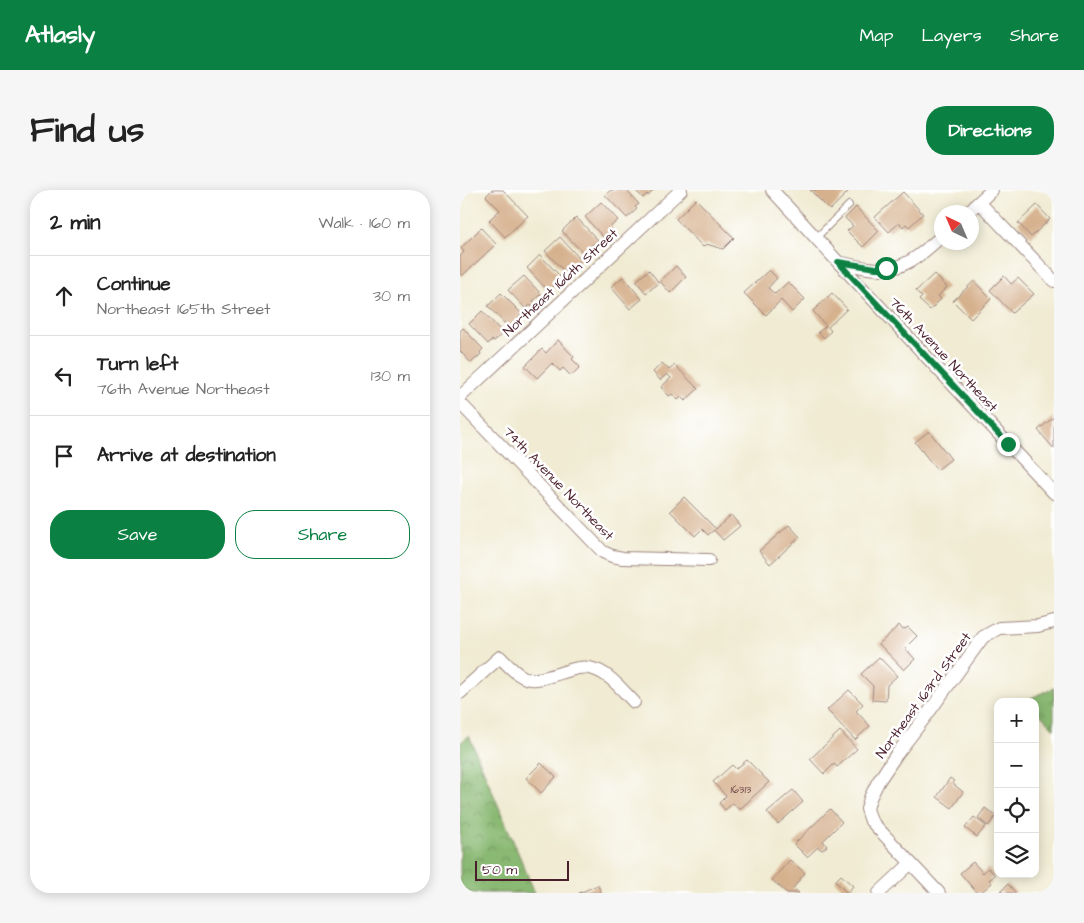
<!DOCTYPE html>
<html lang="en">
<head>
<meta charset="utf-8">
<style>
	body { margin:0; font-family:"Architects Daughter",sans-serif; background:#f6f6f6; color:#222 }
	.controls { position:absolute; right:15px; bottom:15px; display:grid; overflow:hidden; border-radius:10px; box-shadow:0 2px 12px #0003 }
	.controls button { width:45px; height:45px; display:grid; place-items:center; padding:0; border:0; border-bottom:1px solid #e0e0e0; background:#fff; color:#222; font:25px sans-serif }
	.compass { position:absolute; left:474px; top:15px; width:45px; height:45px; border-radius:50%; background:#fff; box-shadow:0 2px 12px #0003; rotate:316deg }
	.scale { position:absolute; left:15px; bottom:12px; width:94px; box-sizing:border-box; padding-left:5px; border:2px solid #4a1f2b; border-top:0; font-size:14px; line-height:18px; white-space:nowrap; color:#4a1f2b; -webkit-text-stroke:4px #fff; paint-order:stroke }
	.stop { position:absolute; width:15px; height:15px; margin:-11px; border:4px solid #0b8043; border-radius:50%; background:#fff }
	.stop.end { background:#0b8043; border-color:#fff; box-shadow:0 1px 5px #0008 }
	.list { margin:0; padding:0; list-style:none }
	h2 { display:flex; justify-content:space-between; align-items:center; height:65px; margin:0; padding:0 20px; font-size:21px }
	h2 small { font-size:16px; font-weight:400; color:#767676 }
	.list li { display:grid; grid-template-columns:32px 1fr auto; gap:15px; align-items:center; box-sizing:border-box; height:80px; padding:0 20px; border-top:1px solid #e0e0e0 }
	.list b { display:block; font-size:19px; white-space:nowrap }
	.list p { margin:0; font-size:16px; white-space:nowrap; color:#767676 }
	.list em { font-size:16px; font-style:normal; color:#767676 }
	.actions { display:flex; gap:10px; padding:15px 20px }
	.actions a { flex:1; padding:11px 0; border:1px solid #0b8043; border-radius:20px; text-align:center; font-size:18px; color:#0b8043 }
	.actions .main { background:#0b8043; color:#fff }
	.icon { flex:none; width:28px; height:28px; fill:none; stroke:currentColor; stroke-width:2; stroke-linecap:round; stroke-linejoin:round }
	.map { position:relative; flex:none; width:594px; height:703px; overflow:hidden; border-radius:20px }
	header { display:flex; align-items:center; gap:30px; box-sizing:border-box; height:70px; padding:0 25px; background:#0b8043; color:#fff }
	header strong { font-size:24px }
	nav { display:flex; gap:28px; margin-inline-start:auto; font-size:18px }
	.intro { display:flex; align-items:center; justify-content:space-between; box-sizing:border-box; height:120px; padding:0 30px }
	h1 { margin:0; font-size:35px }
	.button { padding:12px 22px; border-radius:20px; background:#0b8043; color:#fff; font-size:18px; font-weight:700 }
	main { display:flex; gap:30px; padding:0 30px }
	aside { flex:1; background:#fff; border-radius:20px; box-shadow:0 2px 12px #0003 }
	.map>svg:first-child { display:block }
	.forest { fill:url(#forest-crowns); stroke:#6a6c4f }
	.building { fill:#d6b18e }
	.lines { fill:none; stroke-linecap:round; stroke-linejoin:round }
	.service-casing { stroke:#9d857e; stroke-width:8 }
	.minor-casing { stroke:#9d857e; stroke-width:14 }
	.service { stroke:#fff; stroke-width:6 }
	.minor { stroke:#fff; stroke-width:12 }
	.route { stroke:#0b8043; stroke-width:6 }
	.labels { text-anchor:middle; stroke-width:5; stroke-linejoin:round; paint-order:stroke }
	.number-label { font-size:11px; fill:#6d4444 }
	.street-label { font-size:14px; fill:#4a1f2b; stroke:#fff }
</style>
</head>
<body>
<header>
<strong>Atlasly</strong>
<nav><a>Map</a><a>Layers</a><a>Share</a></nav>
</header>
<div class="intro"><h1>Find us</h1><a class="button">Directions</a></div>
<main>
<aside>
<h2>2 min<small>Walk · 160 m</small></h2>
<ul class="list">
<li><svg class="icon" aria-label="ahead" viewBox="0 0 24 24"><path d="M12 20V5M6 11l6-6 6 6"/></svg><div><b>Continue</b><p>Northeast 165th Street</p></div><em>30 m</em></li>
<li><svg class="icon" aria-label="left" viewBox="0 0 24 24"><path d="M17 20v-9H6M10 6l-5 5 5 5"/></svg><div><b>Turn left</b><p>76th Avenue Northeast</p></div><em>130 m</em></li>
<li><svg class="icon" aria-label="arrive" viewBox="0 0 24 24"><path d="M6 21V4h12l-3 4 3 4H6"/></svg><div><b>Arrive at destination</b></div></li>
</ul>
<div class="actions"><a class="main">Save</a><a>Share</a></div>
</aside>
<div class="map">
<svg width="594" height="703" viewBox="0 0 594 703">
	<defs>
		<pattern id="forest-crowns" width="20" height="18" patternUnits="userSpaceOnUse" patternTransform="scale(1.25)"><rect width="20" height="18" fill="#8ab973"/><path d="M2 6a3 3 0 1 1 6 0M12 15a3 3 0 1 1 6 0" fill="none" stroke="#73965f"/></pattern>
	</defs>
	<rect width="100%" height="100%" fill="#fff"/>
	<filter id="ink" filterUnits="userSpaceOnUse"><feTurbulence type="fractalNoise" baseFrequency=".02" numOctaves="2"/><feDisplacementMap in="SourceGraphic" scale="10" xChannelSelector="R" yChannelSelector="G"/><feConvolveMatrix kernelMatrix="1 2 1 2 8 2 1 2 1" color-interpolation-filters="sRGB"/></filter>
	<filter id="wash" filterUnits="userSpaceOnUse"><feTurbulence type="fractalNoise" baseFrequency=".0096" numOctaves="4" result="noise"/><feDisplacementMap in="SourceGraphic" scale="20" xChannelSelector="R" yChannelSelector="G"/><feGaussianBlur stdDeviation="1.12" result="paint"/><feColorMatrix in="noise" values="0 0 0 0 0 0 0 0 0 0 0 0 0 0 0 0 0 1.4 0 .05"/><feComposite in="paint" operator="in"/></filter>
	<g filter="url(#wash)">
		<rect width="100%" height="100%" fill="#f0ebd2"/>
		<path class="forest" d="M594,498V539L575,519V512H568L566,510Z
			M9,546L75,703H0V553Z"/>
		<g id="blocks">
			<path class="building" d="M32,0H43L68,26L45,47L29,30L40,20L26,6Z
				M151,0H166L179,14L175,17L177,19L167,28L145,5Z
				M175,0H194L188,6L187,4L183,8Z
				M350,0H386L388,2L370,20Z
				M443,2L463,24L449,37L446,34L443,37L439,33L429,42L415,27Z
				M236,9L274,48L263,59L246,54L243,57L216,29Z
				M141,12L158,30L150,37L153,41L150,44L148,42L143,47L125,27Z
				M577,15L590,29L571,47L558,33Z
				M396,17L419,41L403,57L387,41L393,36L385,28Z
				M116,27L138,50L129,58L131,60L125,65L102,41Z
				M21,38L36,54L2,86L0,84V66L4,62L1,58Z
				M100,47L121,70L111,79L110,77L105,82L85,61Z
				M80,65L100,86L97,90L98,92L88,101L67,78Z
				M216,76L226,87L210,103L200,91Z
				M189,80L199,93L186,103L176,91Z
				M309,80L317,88L308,98L315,104L328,92L345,109L332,122L321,110L306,125L284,103Z
				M474,84L487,97L478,106L481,109L470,120L459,110L462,107L456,101Z
				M64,86L81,104L73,111L75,113L72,117L70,115L66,119L48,100Z
				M544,86L551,94L558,88L574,104L552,123L530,100Z
				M163,87L182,109L170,119L151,97Z
				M514,91L531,109L511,129L493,111Z
				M41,103L62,124L58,128L59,129L49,138L28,116Z
				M372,103L387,119L368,137L371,141L364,148L358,142L366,136L353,121Z
				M22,121L43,143L34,151L32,150L28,154L9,134Z
				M3,138L23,159L20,162L21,164L11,173L0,161V141Z
				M98,150L114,167L112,169L120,177L111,186L103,178L100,181L92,173L77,188L65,176L82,159L86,163Z
				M202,173L209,180L215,175L238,199L225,211L221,207L218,210L212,204L209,206L201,197L211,188L207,184L200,190L193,182Z
				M594,227V259L578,240Z
				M469,241L491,269L477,280L455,252Z
				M224,307L256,339L271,325L280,336L263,350L254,340L248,345L242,339L235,346L210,321Z
				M329,335L340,347L310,374L299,361Z
				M439,435L442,439L444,438L445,439L448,437L457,446L445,458L455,469L444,480L419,454Z
				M419,467L437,486L427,495L426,511L412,510L413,496L401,484Z
				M389,500L403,514L396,521L410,536L395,550L367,520Z
				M380,541L397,559L377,577L374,574L364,584L350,569Z
				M287,570L309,592L279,620L273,613L265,620L259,613L266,606L253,592L272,575L276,579Z
				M81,573L96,587L81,603L66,588Z
				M490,588L494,591L492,593L503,602L492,618L477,607Z
				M333,600L343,612L318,634L307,622Z
				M525,618L536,626L528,636L518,628Z
				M370,619L382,632L363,651L367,656L362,660L358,657L347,667L334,654Z
				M514,627L526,636L517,647L505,638Z
				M330,670L345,683L333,698L339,703H327L312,690Z
				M513,672L523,683L528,678L535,685L529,690L532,693L520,703H517L500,683Z
				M381,685L393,696L387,703L375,691Z
				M548,694L556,703H539Z
				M138,695L141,703H119Z"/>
		</g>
	</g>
	<g filter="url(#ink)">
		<use href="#blocks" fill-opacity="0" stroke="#9d857e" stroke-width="1"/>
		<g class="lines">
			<g class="service-casing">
				<path id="service" d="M356,48L389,15"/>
			</g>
			<g class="minor-casing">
				<path id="minor" d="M312,0L378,72L594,303
					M519,12L594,91
					M508,22L532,0
					M378,72C396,76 418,82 436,77C454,72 468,58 482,46
					M0,207L221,0
					M0,213L143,362L152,366L163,368L249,370
					M0,503L40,467C67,496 70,492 107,481C114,479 121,476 129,478C148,481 161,499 174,512
					M419,703L450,674
					M479,703L411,631L407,619L410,608L418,592L436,565L469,522L523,447L539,438L578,436L594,432"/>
			</g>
			<use href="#service" class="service"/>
			<use href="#minor" class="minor"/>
		</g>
	</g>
	<g class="lines" filter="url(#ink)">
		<path class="route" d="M426,78H416L378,72L548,254"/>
	</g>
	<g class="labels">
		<g class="number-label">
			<text x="281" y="603">16313</text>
		</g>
		<g class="street-label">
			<text transform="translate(100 92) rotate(-43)" y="5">Northeast 166th Street</text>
			<text transform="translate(484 164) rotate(47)" y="5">76th Avenue Northeast</text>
			<text transform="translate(99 293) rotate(46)" y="5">74th Avenue Northeast</text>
			<text transform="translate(463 505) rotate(-54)" y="5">Northeast 163rd Street</text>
		</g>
	</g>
</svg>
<div class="controls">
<button>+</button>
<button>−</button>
<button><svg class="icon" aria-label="locate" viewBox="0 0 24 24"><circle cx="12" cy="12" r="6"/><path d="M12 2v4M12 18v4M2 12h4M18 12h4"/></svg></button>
<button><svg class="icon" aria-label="layers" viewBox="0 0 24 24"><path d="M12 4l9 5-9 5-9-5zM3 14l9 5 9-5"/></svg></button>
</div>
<svg class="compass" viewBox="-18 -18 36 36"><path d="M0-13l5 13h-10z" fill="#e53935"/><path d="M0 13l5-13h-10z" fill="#767676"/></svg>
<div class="scale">50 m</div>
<div class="stop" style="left:426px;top:78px"></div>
<div class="stop end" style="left:548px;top:254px"></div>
</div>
</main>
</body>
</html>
